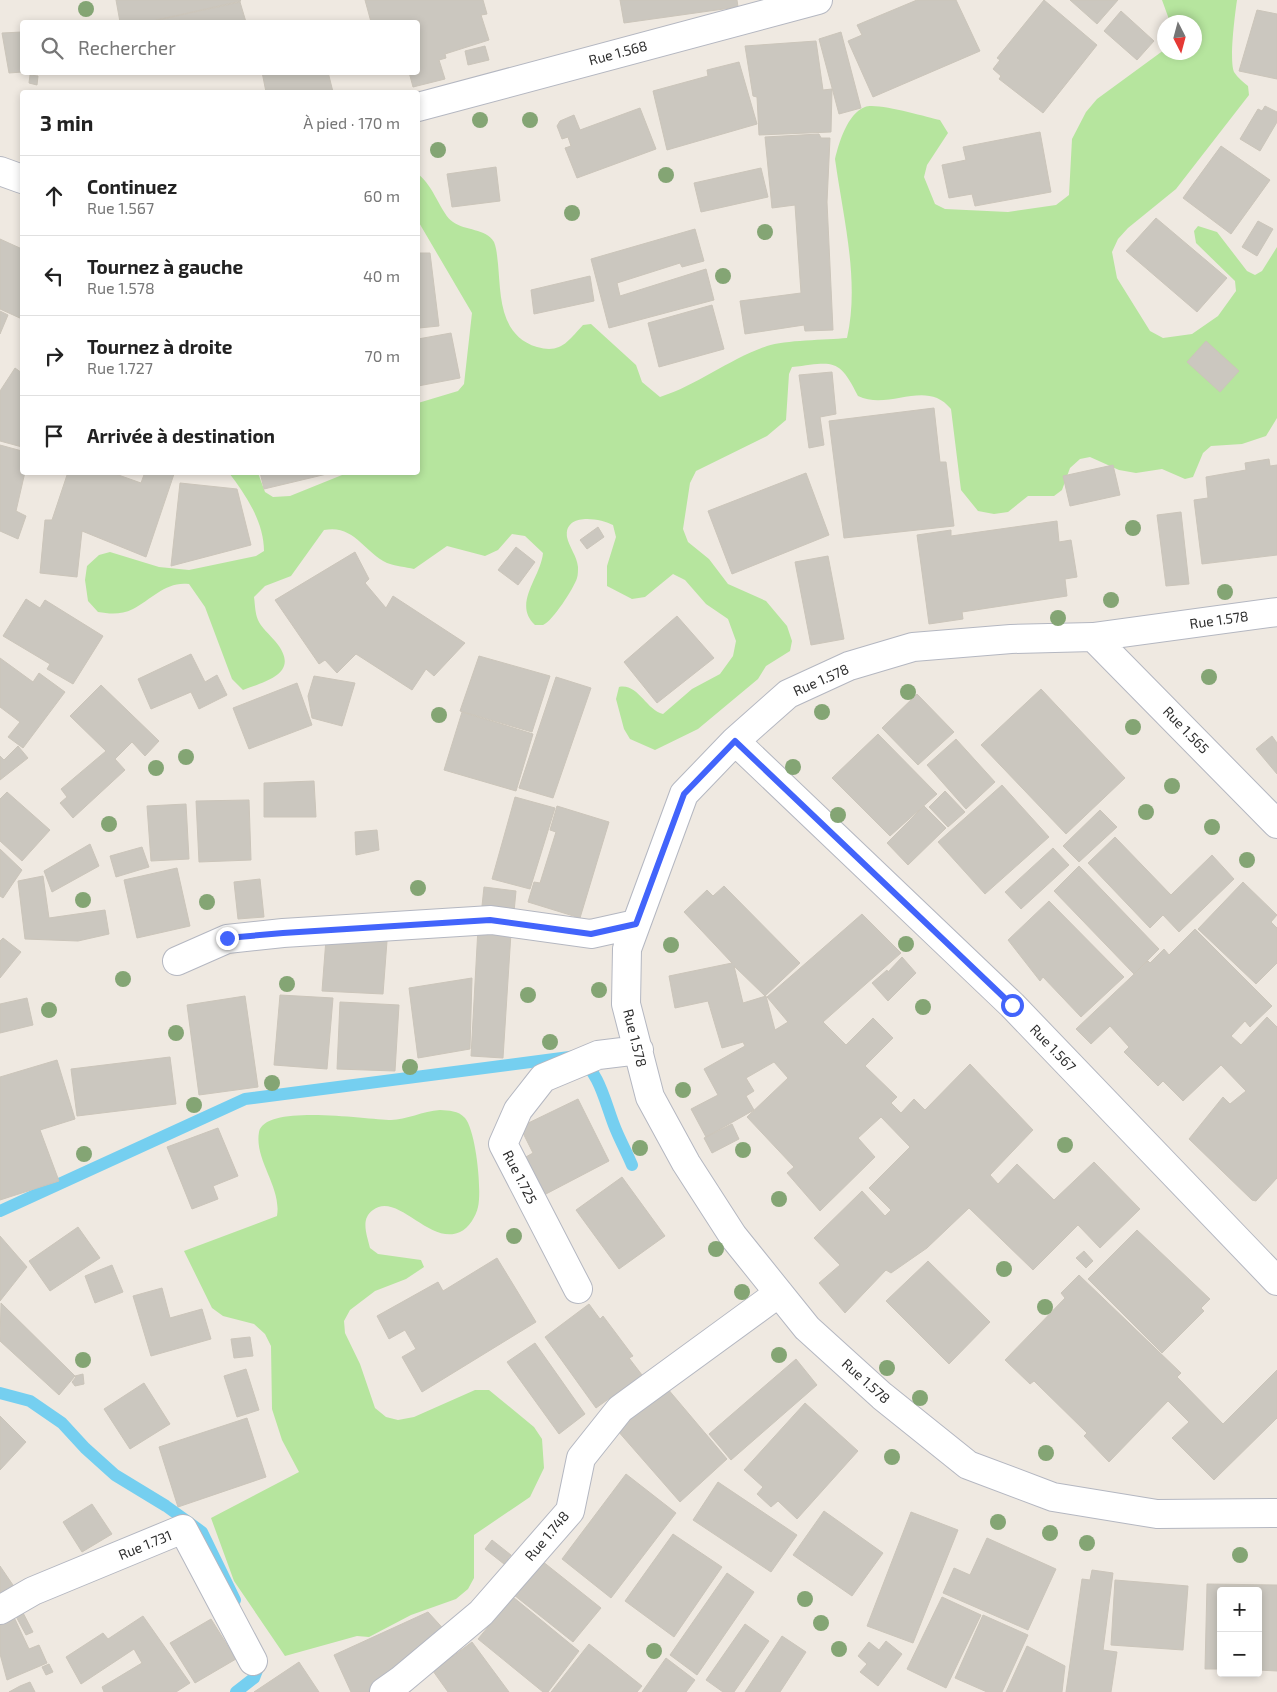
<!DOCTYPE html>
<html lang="fr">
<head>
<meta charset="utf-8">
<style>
	body { margin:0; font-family:"Exo 2",sans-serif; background:#f2f2f2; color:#222 }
	.controls { position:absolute; right:15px; bottom:15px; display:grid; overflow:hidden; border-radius:5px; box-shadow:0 2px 8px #0003 }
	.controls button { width:45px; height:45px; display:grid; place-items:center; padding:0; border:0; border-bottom:1px solid #e0e0e0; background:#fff; color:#222; font:25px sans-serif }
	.compass { position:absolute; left:1157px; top:15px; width:45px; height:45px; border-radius:50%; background:#fff; box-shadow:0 2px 8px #0003; rotate:174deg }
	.stop { position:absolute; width:15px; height:15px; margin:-11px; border:4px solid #4264fb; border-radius:50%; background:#fff }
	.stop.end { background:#4264fb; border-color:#fff; box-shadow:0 1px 5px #0008 }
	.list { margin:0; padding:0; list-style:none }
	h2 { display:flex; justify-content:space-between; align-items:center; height:65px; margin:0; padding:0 20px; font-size:21px }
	h2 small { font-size:16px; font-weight:400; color:#767676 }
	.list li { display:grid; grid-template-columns:32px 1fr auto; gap:15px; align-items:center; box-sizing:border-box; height:80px; padding:0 20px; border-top:1px solid #e0e0e0 }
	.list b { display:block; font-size:19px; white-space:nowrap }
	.list p { margin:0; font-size:16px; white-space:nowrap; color:#767676 }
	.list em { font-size:16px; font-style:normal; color:#767676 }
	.icon { flex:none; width:28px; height:28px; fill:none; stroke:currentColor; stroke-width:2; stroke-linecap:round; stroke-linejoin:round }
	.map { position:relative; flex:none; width:1277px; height:1692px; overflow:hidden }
	.search { position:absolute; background:#fff; box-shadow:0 2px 8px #0003; left:20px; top:20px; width:400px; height:55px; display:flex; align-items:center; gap:12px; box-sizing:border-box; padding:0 18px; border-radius:5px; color:#767676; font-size:19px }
	.panel { position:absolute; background:#fff; box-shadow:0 2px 8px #0003; left:20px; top:90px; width:400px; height:385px; border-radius:5px }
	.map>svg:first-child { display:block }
	.green { fill:#b6e59e }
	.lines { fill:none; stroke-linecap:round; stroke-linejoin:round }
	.stream { stroke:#75cff0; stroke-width:12 }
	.building { fill:#cbc7bf; stroke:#cbc5ba }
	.minor-casing { stroke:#b4b7c1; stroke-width:30 }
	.minor { stroke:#fff; stroke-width:28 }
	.tree { fill:#84a574 }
	.route { stroke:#4264fb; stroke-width:6 }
	.labels { text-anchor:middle; stroke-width:4; stroke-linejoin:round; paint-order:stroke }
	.street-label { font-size:14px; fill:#2e2e2e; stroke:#fff }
</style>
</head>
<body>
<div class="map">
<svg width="1277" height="1692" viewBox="0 0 1277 1692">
	<rect width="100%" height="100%" fill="#efe9e1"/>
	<path class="green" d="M1162,0H1237C1235,14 1229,60 1234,72C1238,78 1243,82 1248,86L1249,95L1176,189L1128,228L1118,239L1112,252L1117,278L1150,331L1163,338L1192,334L1218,316L1236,291L1235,281L1196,243L1194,231L1198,226L1217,232L1247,271L1255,275L1262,271L1277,247V418L1266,436L1242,444L1211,446L1203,453L1193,477L1185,479L1162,469L1136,473L1119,470L1090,457L1080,459L1070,468L1062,490L1054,496H1028L1008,512L994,514L978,511L961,490L951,409C926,378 890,411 858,396C839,357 833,362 792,367L789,374L786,420L767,436L696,471L690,483L683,529L688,542L709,559L728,584L766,601L787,626L792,641L790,651L766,666L758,679L698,729L655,750L630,739L624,729L616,699L619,687C638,683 646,710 663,714L692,689L720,674L733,656L736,641L728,619L706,604L685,580L673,574L645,597L632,599L607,586V566L616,537L613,525C600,518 564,512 567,537C569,547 577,556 578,567C578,570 578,575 577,578C574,588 552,622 543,625C541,625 538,625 535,625C512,604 541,577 543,553L525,536L512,534L498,550L485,556L447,546L414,569C406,567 395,566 387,563C364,552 354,524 324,530L291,576L265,586L254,597C255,604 255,613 258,620C261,627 270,635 275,641C302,673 267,681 243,690L232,679L205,607L189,584C166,581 152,599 133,609C121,615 110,614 98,612L88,601L85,580L87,566L99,555L110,552L159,567L189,570L256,556L264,551C264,522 246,495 229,473H258L265,492L273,497L290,496L347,473L418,472V403L458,391L464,384L472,313L418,221V174C434,186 441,214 453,222C465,231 486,228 494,242C497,249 497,257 498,264C501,296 499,335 537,347C561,354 568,341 583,325L591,324L636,365L642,382L660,397C698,385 729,359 767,346C785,340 826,340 847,338C860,281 843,217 835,159C839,143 847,114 865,107C876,102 926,117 940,120L948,133L927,165L924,177L935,204L945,209L1008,212L1056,205L1069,195L1072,139L1086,112L1097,99L1164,50V52H1194V22H1170Z
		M440,1110C449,1111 458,1110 465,1118C476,1131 482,1190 478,1207C476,1216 469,1228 460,1232C430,1246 397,1191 373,1210C360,1219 367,1235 370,1248L378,1254L421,1260L424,1267L406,1279L375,1291L350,1310L344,1321L345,1333L360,1364L375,1408L386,1417L398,1420L414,1417L475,1390H489L534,1427L542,1439L544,1468L530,1497L474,1535V1578L468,1589L456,1599L411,1615L369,1637L357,1636L285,1656L234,1581L211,1518L299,1472L282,1440L272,1409L271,1346L265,1334L254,1324L223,1316L212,1308L184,1251L277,1216C282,1187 254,1160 259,1132C265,1103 369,1120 391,1120C406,1120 423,1111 440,1110Z"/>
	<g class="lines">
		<path class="stream" d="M0,1211L245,1099L577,1056C601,1073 605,1104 616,1130C621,1142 627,1153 632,1165
			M0,1393L30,1401L62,1423L85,1448L115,1475L166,1506L202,1532L235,1600
			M236,1692L254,1678L261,1660"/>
	</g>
	<path class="building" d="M116,0H240L241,1L148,22H120Z
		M365,0H483L487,14L481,15L489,40L445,54L446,58L439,60L445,79L413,87L409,72H418V22H371Z
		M620,0H737L738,7L624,23Z
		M917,0H956L980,51L873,97L848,41L862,35L857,25Z
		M1044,0L1097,45L1043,113L999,79L1001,76L993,69L1000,60L997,58Z
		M1070,0H1118L1097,24Z
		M240,2L246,22H149Z
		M1257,10L1277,14V79L1239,71Z
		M1121,11L1154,41L1137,60L1104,31Z
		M22,32V72L9,73L2,33Z
		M841,32L861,108L839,114L819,39Z
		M816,41L823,90L832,89L831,132L759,135L757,97L753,96L745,46Z
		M485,46L489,60L468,65L465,51Z
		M739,62L757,124L667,150L653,91L708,76L707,70Z
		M262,72H328L333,92H266Z
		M30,75L38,76L37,85L29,83Z
		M1265,106L1277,112V122L1260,151L1240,139L1258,109L1262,111Z
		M640,108L656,149L577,178L565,148L571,146L568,137L562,139L557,126L560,121L574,115L580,130Z
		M1040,132L1051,192L975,206L972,194L949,198L942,165L966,160L963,147Z
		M819,134L821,138H830L827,202L833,330L805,331L804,325L745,334L740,301L801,293L795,205L772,208L765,137Z
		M1221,146L1270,180L1231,234L1183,198Z
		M496,167L500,201L452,207L447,174Z
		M761,168L768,197L701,212L694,183Z
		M1156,218L1227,278L1197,312L1126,251Z
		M1258,221L1273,229L1257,256L1242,247Z
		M695,229L704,261L682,267L680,263L617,283L620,296L706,269L714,300L609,328L591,259Z
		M0,239L22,249V319L0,309Z
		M418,253H430L439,326L419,328Z
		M590,276L594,301L534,314L531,290Z
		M712,305L724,349L659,367L648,323Z
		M0,311L8,315L0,334Z
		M451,333L460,378L418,386V339Z
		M1206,341L1239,371L1220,392L1187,362Z
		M15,368L22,373V447L0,441V391Z
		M832,372L836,414L820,417L824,445L809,448L799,375Z
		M934,408L940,462H946L954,526L844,538L829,421Z
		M0,445L22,451V472H25L16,511L26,516L18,539L0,531Z
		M1269,459L1270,466L1277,465V555L1202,564L1194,500L1208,498L1206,477L1246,470L1245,463Z
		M1113,465L1120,495L1070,506L1063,476Z
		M68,472H110L141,483L145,472L174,474L146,557L82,531L77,577L40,573L45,520H52Z
		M260,472H330L331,473L264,489Z
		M806,473L829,535L732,574L708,511Z
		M180,483L237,489L251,545L171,566Z
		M1181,512L1189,584L1166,586L1157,515Z
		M1057,521L1059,542L1071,540L1077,577L1065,579L1067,596L962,612L963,619L929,624L917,535L951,530V536Z
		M598,527L604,537L587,549L580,540Z
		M516,547L535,562L518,585L498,570Z
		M355,552L369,579L365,583L386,608L393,596L465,643L434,676L426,669L412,690L356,654L337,673L325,660L319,664L275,600Z
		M828,556L844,639L811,645L795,562Z
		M26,599L40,608L45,600L103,636L73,684L47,669L50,664L3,636Z
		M677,616L714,658L657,703L624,662Z
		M191,654L205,682L217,675L227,695L199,709L191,692L151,709L138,679Z
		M479,656L550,676L532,732L460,711Z
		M0,658L33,682L39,673L65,692L23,748L8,737L20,722L0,707Z
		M314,676L355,683L342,726L312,718L308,696Z
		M556,677L591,688L553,798L519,788Z
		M297,683L312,725L249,749L233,708Z
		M101,685L159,741L145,756L132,742L115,759L125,770L73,818L60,803L67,797L61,789L106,751L70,716Z
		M1041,689L1125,778L1066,834L981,745Z
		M917,694L954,732L918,765L882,728Z
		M462,712L533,734L516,791L444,770Z
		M878,734L937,794L890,836L832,778Z
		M1272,736L1277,743V774L1256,749Z
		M956,739L995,782L966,809L927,765Z
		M18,746L28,758L0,780V756L4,760Z
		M314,781L316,817H264V783Z
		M1002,785L1049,837L985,894L938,842Z
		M945,791L965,812L948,827L929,807Z
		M7,792L50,830L22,861L0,841V799Z
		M515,797L555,808L530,889L492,879Z
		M249,800L251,860L199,862L196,801Z
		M186,804L189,859L151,861L147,806Z
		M557,806L609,822L580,918L528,902L534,882L540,883L556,832L550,830Z
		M924,806L946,828L908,865L887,843Z
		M1100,810L1117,827L1079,862L1063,846Z
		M377,830L379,850L356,855L355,832Z
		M1115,837L1171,895L1212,855L1234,879L1179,932L1163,915L1150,928L1088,863Z
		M90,844L99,866L52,892L44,871Z
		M142,847L149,867L116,877L110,856Z
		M1053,848L1069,865L1021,909L1005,892Z
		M0,849L22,870L3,898L0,896Z
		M1079,866L1159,949L1134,974L1054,891Z
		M177,868L190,926L137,938L124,880Z
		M43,876L49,918L105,910L109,934L78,941L25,939L18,881Z
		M260,879L264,917L238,919L234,882Z
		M1243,882L1277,915L1271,922L1277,928V963L1256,984L1198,929Z
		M724,886L800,963L765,996L734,966L743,1003L766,996L775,1030L788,1022L767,997L862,914L901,953L823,1022L846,1045L873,1018L893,1038L865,1066L897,1097L891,1103L901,1113L914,1099L925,1110L970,1064L1033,1130L990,1175L998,1184L1017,1164L1054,1200L1094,1162L1140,1209L1100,1248L1078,1225L1033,1270L969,1208L927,1248L891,1273L886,1270L845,1313L819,1283L840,1265L814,1238L862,1191L885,1216L891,1210L869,1188L910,1147L881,1117L858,1138L875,1157L820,1211L787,1173L794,1167L747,1117L788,1078L774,1062L746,1078L754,1091L746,1096L754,1110L706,1137L691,1109L718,1095L704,1069L745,1046L743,1042L722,1048L708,1001L675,1008L669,976L732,963L684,912L707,890L713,896Z
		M484,887L516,891L514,912L482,906Z
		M1049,901L1124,977L1081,1017L1043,977L1040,981L1008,940Z
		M478,928L511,933L503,1058L471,1056Z
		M1195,929L1272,1006L1250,1027L1245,1021L1231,1036L1241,1045L1267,1017L1277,1027V1178L1256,1201L1252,1200L1189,1139L1223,1097L1230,1104L1246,1091L1221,1065L1183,1101L1163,1081L1158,1086L1124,1052L1129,1047L1110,1026L1091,1044L1076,1029L1148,961L1150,963L1164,949L1169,955Z
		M3,938L21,952L0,978V941Z
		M326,939L387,941L383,994L322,991Z
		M902,957L916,973L888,1001L872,983L887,970L888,972Z
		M472,978L470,1049L418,1058L409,988Z
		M280,995L333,998L327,1069L274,1065Z
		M245,996L258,1087L199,1095L187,1005Z
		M27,998L33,1025L0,1033V1004Z
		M340,1002L399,1005L395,1071L337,1069Z
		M170,1057L176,1104L77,1116L71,1069Z
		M57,1060L75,1119L40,1130L59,1181L0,1200V1077Z
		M578,1099L609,1161L544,1195L524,1158L533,1153L520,1127Z
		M732,1124L739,1139L712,1153L704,1138Z
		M218,1128L238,1176L213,1186L218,1199L192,1209L167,1147Z
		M622,1177L665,1236L619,1269L576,1210Z
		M78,1227L100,1258L50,1291L29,1261Z
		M1137,1230L1210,1299L1201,1308L1204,1311L1162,1353L1088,1279Z
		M0,1236L27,1267L0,1301Z
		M1084,1251L1093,1261L1086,1268L1076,1258Z
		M497,1258L536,1322L422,1392L402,1357L416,1349L405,1330L389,1339L377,1316L438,1282L443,1291Z
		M928,1261L990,1322L949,1364L886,1301Z
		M112,1265L123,1292L95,1303L85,1276Z
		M1079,1275L1181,1373L1177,1377L1223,1424L1277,1370V1418L1214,1480L1172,1438L1189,1422L1168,1401L1109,1462L1084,1436L1087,1433L1034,1381L1030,1384L1005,1360L1065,1298L1061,1293Z
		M162,1288L170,1318L202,1309L211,1339L151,1356L133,1296Z
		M1,1303L75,1376L59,1395L0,1341Z
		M589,1304L600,1319L603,1316L633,1356L629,1358L642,1375L596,1408L545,1337Z
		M250,1337L253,1356L234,1358L231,1339Z
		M535,1343L585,1414L559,1434L507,1362Z
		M796,1359L817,1385L731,1460L709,1434Z
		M246,1369L259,1410L237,1417L224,1376Z
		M83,1374L84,1384L75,1386L72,1382L76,1377L75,1376Z
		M144,1383L170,1424L130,1449L104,1409Z
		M667,1388L727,1459L680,1502L617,1430Z
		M805,1403L858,1451L797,1519L778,1501L771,1507L757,1494L763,1487L744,1470Z
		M0,1416L26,1442L0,1470Z
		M247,1418L266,1477L178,1507L159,1447Z
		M626,1474L676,1513L611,1598L562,1559Z
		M718,1482L797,1535L771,1572L693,1520Z
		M92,1504L112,1534L82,1552L63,1522Z
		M824,1511L883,1553L852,1596L793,1555Z
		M911,1512L958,1530L913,1643L867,1626Z
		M673,1534L722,1567L674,1637L625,1601Z
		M987,1538L1056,1569L1028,1630L943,1593L954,1568L970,1575Z
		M492,1540L511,1555L504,1564L485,1549Z
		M542,1561L601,1608L573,1642L514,1595Z
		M0,1566L15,1588L0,1598Z
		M1092,1570L1113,1573L1103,1650L1117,1652L1111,1692H1066L1082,1579L1090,1580Z
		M727,1573L754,1592L697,1675L670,1655Z
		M1115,1580L1188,1586L1183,1650L1111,1645Z
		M1207,1584L1277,1585V1671L1258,1670V1591H1221V1669H1205Z
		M513,1597L579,1651L548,1692H543L478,1639Z
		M942,1597L981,1615L946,1688L907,1669Z
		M19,1605L33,1632L26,1635L12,1609Z
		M428,1612L449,1635L377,1692H351L334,1655Z
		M13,1615L29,1649L39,1645L47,1663L7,1680L0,1654V1620Z
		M983,1615L1028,1635L1002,1692H987L955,1678Z
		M143,1616L190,1683L176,1692H104L102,1687L142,1663L134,1649L81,1684L66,1657L103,1633L108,1639Z
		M211,1619L236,1659L195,1683L170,1643Z
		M745,1624L769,1641L734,1692H723L706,1680Z
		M782,1636L806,1652L780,1692H745Z
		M886,1641L902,1654L878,1686L860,1672L867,1664L858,1656L869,1642L879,1650Z
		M472,1642L509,1692H448L433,1671Z
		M589,1644L642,1686L637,1692H551Z
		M1027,1646L1065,1666L1062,1692H1006Z
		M666,1658L695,1680L686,1692H642Z
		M299,1662L319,1692H254Z
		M49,1664L53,1672L46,1675L42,1667Z
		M30,1682L35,1692H9L20,1686Z"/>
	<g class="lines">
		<g class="minor-casing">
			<path id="minor" d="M418,107L818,0
				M0,171L22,179
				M1277,612L1093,637L1011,639L913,647L849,666L788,694L735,741L684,794L627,949L626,1004L650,1097L686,1163L733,1236L807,1328L882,1396L968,1465L1053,1497L1157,1514L1277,1513
				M1093,637L1277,824
				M735,741L1012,1005L1277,1281
				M177,961L227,939L283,933L491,920L591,934L636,924
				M578,1289L503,1144L518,1110L543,1078L598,1055L639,1050
				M0,1610L33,1591L183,1529L253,1661
				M384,1692L401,1680L481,1613L570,1511L581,1458L620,1409L779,1293"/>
		</g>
		<use href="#minor" class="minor"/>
	</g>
	<g class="tree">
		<circle cx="86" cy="9" r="8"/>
		<circle cx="480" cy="120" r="8"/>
		<circle cx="530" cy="120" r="8"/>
		<circle cx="438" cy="150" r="8"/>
		<circle cx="666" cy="175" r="8"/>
		<circle cx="572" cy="213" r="8"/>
		<circle cx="765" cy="232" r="8"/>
		<circle cx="723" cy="276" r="8"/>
		<circle cx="1133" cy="528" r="8"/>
		<circle cx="1225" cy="592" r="8"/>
		<circle cx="1111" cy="600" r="8"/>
		<circle cx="1058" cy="618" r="8"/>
		<circle cx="1209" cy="677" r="8"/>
		<circle cx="908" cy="692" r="8"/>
		<circle cx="822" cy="712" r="8"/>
		<circle cx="439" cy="715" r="8"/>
		<circle cx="1133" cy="727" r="8"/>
		<circle cx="186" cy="757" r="8"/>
		<circle cx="793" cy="767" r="8"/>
		<circle cx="156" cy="768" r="8"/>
		<circle cx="1172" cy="786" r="8"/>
		<circle cx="1146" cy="812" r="8"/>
		<circle cx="838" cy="815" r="8"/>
		<circle cx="109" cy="824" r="8"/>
		<circle cx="1212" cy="827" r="8"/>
		<circle cx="1247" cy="860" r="8"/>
		<circle cx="418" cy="888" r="8"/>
		<circle cx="83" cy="900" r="8"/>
		<circle cx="207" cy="902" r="8"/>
		<circle cx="906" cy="944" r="8"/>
		<circle cx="671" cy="945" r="8"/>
		<circle cx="123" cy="979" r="8"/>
		<circle cx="287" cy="984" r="8"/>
		<circle cx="599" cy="990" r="8"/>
		<circle cx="528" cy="995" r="8"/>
		<circle cx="923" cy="1007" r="8"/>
		<circle cx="49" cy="1010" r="8"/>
		<circle cx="176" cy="1033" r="8"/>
		<circle cx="550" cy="1042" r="8"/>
		<circle cx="410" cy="1067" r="8"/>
		<circle cx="272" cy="1083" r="8"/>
		<circle cx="683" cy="1090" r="8"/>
		<circle cx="194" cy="1105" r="8"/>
		<circle cx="1065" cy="1145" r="8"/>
		<circle cx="640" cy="1148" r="8"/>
		<circle cx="743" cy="1150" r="8"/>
		<circle cx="84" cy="1154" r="8"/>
		<circle cx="779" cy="1199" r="8"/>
		<circle cx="514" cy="1236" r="8"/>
		<circle cx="716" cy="1249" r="8"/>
		<circle cx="1004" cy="1269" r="8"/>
		<circle cx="742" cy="1292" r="8"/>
		<circle cx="1045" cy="1307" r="8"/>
		<circle cx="779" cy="1355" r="8"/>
		<circle cx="83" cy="1360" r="8"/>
		<circle cx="887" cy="1368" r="8"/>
		<circle cx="920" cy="1398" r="8"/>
		<circle cx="1046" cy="1453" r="8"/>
		<circle cx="892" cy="1457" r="8"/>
		<circle cx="998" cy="1522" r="8"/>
		<circle cx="1050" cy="1533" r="8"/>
		<circle cx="1087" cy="1543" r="8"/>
		<circle cx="1240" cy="1555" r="8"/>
		<circle cx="805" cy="1599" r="8"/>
		<circle cx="821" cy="1623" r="8"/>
		<circle cx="839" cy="1649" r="8"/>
		<circle cx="654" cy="1651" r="8"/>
	</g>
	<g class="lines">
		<path class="route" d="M227,938L283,933L490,920L591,934L636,924L684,794L735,741L1012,1005"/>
	</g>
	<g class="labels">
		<g class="street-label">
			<text transform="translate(618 53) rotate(-15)" y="5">Rue 1.568</text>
			<text transform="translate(1219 620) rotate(-8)" y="5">Rue 1.578</text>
			<text transform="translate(821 680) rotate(-24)" y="5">Rue 1.578</text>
			<text transform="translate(1186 730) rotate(46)" y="5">Rue 1.565</text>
			<text transform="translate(635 1038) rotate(76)" y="5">Rue 1.578</text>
			<text transform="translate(1053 1048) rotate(46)" y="5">Rue 1.567</text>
			<text transform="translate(520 1177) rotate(63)" y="5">Rue 1.725</text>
			<text transform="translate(866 1381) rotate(42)" y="5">Rue 1.578</text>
			<text transform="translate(547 1536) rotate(-50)" y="5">Rue 1.748</text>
			<text transform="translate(145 1545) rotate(-22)" y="5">Rue 1.731</text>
		</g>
	</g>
</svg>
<div class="controls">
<button>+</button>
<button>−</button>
</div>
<svg class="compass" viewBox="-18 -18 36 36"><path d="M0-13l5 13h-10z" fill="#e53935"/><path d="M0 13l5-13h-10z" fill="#767676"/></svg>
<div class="stop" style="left:1012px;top:1005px"></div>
<div class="stop end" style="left:227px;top:938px"></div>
<div class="search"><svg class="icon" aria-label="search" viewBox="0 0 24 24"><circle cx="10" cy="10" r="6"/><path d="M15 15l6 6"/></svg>Rechercher</div>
<section class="panel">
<h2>3 min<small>À pied · 170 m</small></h2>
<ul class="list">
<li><svg class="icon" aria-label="ahead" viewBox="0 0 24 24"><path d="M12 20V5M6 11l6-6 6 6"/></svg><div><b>Continuez</b><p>Rue 1.567</p></div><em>60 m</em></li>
<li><svg class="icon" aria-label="left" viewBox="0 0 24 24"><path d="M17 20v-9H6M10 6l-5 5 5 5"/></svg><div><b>Tournez à gauche</b><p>Rue 1.578</p></div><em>40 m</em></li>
<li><svg class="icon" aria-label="right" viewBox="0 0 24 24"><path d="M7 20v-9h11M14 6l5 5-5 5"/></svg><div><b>Tournez à droite</b><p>Rue 1.727</p></div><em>70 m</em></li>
<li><svg class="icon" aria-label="arrive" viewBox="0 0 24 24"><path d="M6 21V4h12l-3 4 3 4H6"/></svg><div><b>Arrivée à destination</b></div></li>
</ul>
</section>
</div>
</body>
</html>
